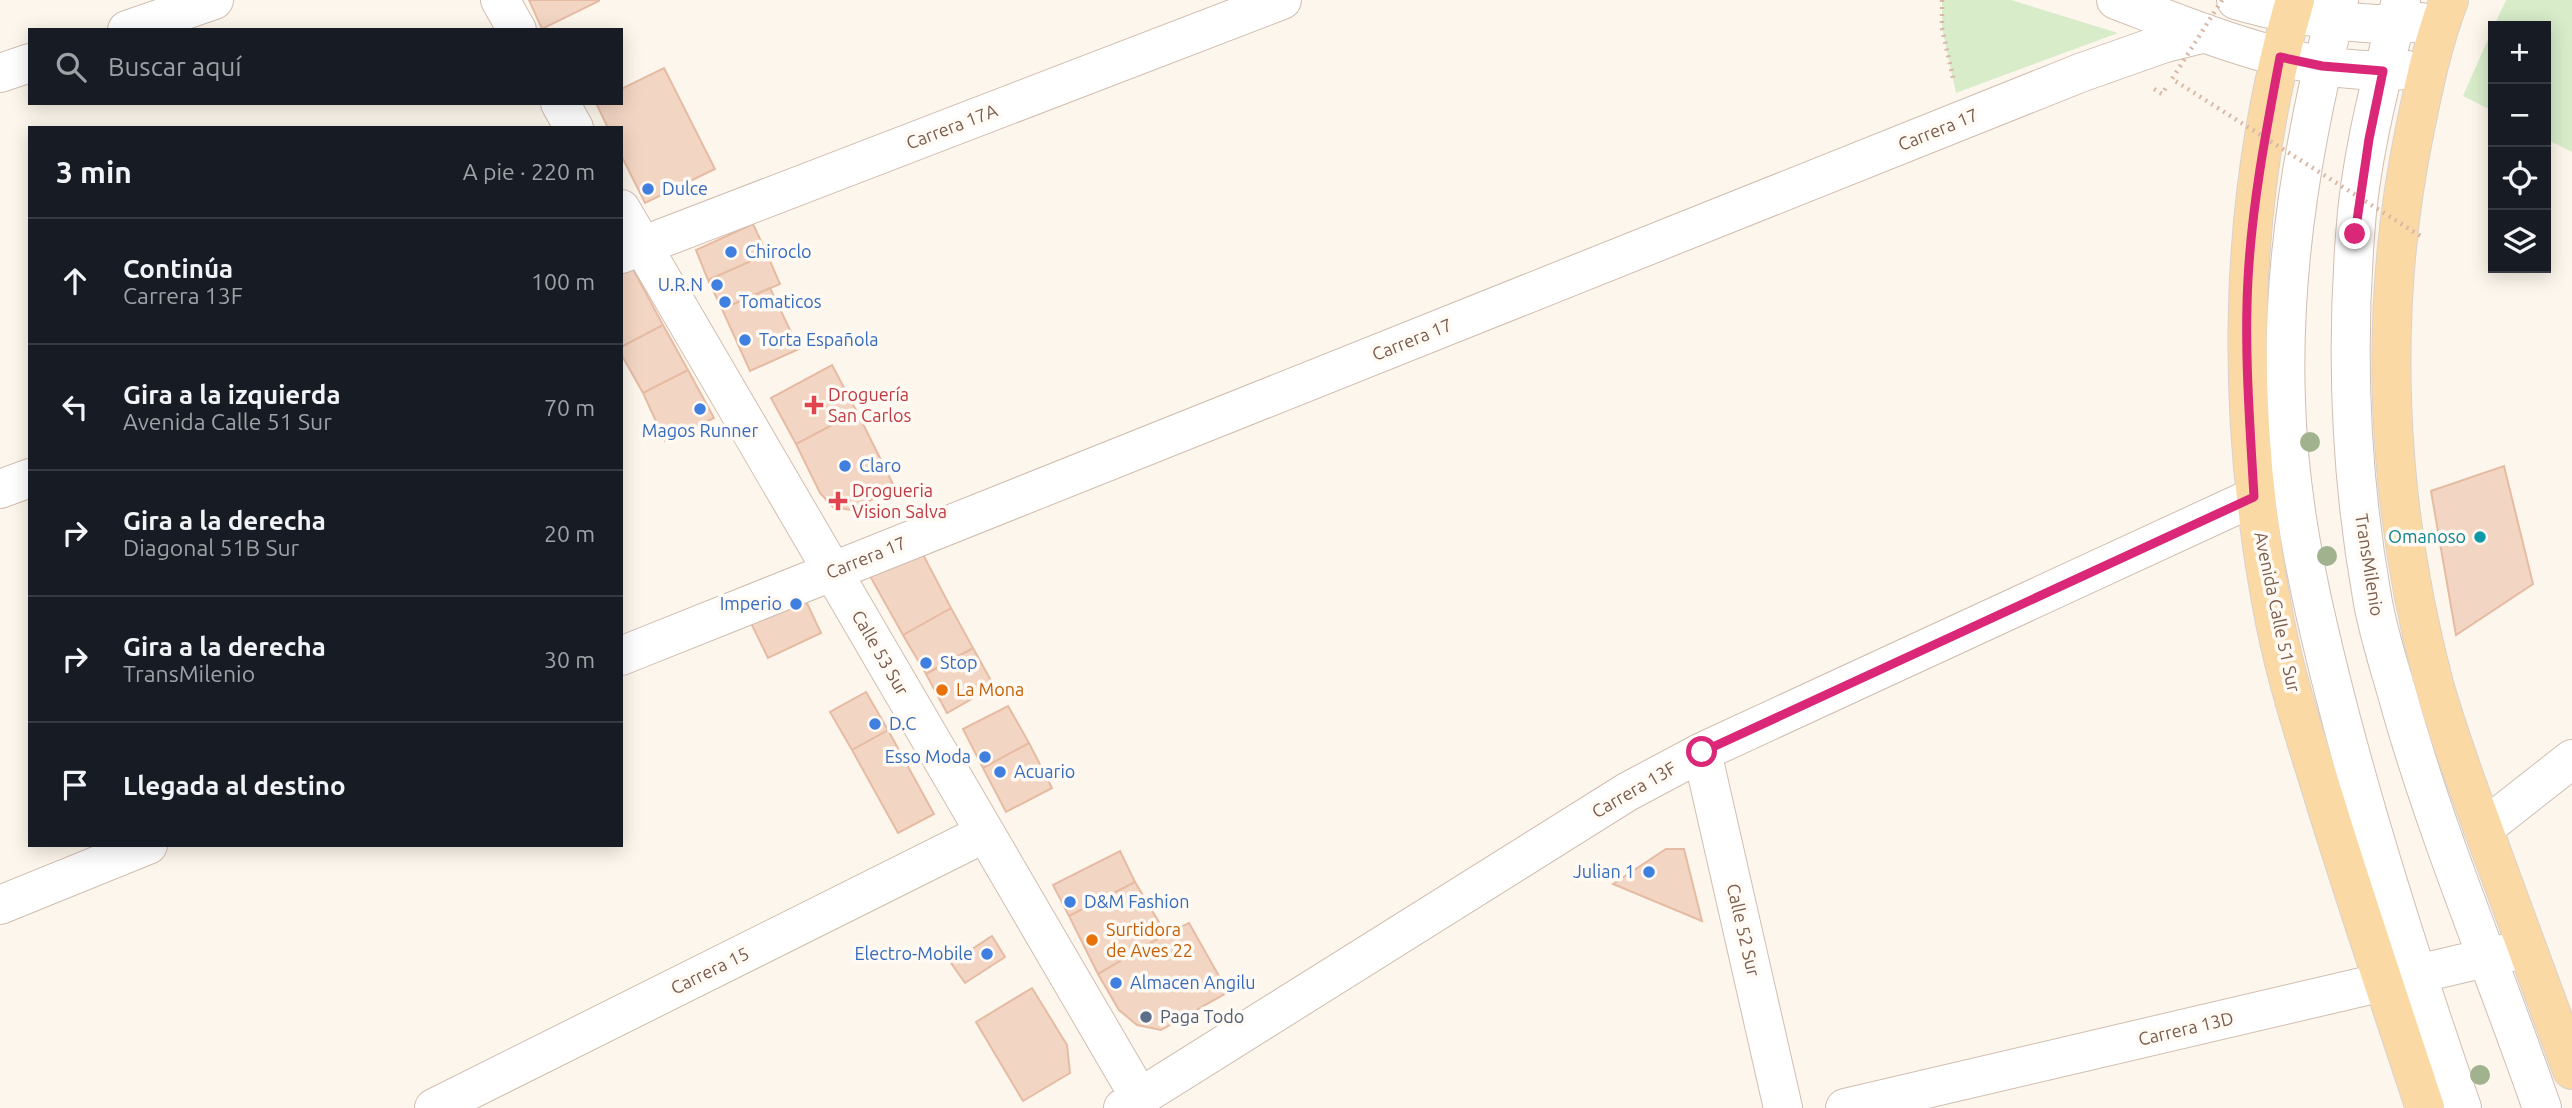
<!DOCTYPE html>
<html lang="es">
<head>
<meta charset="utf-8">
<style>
	body { margin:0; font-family:Ubuntu,sans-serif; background:#242831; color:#f1f3f6 }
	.controls { position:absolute; right:21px; top:21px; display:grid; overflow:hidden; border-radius:0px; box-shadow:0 4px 18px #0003 }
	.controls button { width:63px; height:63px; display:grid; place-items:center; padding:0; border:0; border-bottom:2px solid #363941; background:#171b24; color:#f1f3f6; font:35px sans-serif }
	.stop { position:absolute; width:21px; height:21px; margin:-16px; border:5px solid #db2777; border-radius:50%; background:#fff }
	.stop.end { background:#db2777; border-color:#fff; box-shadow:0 2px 7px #0008 }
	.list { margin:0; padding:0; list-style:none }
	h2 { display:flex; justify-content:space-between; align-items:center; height:91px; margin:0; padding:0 28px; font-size:30px }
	h2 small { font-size:23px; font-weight:400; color:#9ea1a6 }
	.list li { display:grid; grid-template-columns:46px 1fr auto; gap:21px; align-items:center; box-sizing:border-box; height:126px; padding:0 28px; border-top:2px solid #363941 }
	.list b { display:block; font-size:26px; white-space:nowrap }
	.list p { margin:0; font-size:23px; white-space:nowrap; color:#9ea1a6 }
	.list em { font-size:23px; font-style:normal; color:#9ea1a6 }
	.icon { flex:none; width:38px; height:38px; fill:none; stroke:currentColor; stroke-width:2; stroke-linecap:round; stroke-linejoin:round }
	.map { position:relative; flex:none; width:2572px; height:1108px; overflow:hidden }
	.search { position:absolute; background:#171b24; box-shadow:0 4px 18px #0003; left:28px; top:28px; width:595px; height:77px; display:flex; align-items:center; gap:18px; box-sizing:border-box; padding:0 24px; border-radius:0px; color:#9ea1a6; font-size:26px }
	.panel { position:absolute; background:#171b24; box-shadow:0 4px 18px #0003; left:28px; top:126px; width:595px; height:721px; border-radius:0px }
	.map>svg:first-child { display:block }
	.green { fill:#d8ecc9 }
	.building { fill:#f3d5c3; stroke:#e6bba3; stroke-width:2 }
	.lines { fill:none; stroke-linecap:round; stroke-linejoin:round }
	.minor-casing { stroke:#d1beb0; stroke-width:40 }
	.major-casing { stroke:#dad1cd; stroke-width:40 }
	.path { stroke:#d9b8a5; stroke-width:4.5; stroke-dasharray:2 5; stroke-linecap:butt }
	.minor { stroke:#fff; stroke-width:38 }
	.major { stroke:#fbd9a5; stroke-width:38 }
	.path-bridge { stroke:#d9b8a5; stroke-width:4.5; stroke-dasharray:2 5; stroke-linecap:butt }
	.tree { fill:#a0b28e }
	.route { stroke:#db2777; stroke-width:9 }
	.shop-dot { fill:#3f7fe0; stroke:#fffaf3; stroke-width:2.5 }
	.health-dot { fill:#e0444e; stroke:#fffaf3; stroke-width:2.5 }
	.culture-dot { fill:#0f9aa8; stroke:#fffaf3; stroke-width:2.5 }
	.food-dot { fill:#e8710a; stroke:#fffaf3; stroke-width:2.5 }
	.service-dot { fill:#5c6f8a; stroke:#fffaf3; stroke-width:2.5 }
	.labels { text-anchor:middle; stroke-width:7; stroke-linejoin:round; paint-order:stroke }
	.street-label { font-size:18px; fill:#7a5c4d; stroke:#fffaf3 }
	.shop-label { font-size:18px; fill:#366cbe; stroke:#fffaf3; text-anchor:start }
	.health-label { font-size:18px; fill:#be3a42; stroke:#fffaf3; text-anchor:start }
	.culture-label { font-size:18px; fill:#0d838f; stroke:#fffaf3; text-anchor:end }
	.food-label { font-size:18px; fill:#c56008; stroke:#fffaf3; text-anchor:start }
	.service-label { font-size:18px; fill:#4e5e75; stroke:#fffaf3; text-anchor:start }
</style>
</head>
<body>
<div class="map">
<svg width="2572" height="1108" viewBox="0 0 2572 1108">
	<rect width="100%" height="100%" fill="#fdf6ec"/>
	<path class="green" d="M1942,0H2011L2118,33L1956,93L1942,28Z
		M2506,0H2572V152L2546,139V26H2494Z
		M2493,28V111L2463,96Z"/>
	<path class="building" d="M529,0H599V1L542,29Z
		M664,68L715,169L645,203L621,155V128H608L596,103H621V89Z
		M753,224L767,254L708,280L696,250Z
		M625,254L663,325L621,347V256Z
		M767,254L780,284L722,309L708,280Z
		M770,288L799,349L750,371L722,309Z
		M663,325L688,370L643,393L621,354V347Z
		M832,365L857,412L796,444L771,398Z
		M688,370L714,418L665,441L643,393Z
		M857,412L895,488L851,510L833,507L820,493L796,444Z
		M2504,466L2533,584L2456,635L2431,491Z
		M917,543L951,608L903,635L870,576Z
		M805,599L821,633L768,658L747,615Z
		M951,608L973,648L926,674L903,635Z
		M973,648L994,686L947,713L926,674Z
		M866,692L888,730L852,750L830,712Z
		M1008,706L1029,743L983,768L963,729Z
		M888,730L934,814L898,833L852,750Z
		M1029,743L1052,788L1006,812L983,768Z
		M1666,849H1684L1702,921L1613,884Z
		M1120,851L1135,882L1069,916L1053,885Z
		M1135,882L1166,934L1098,974L1069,916Z
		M1189,923L1228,992L1161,1030L1137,1025L1119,1010L1098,974L1166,934Z
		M992,936L1005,957L965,983L951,963Z
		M1032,988L1067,1045L1070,1073L1023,1101L976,1022Z"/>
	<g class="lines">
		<g class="minor-casing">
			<path id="minor" d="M500,0L517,30
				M2116,0C2209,35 2305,77 2407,70
				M2236,0C2283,14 2373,30 2421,22
				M2339,0C2305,131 2281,265 2286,401C2289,509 2313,611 2340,715C2375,848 2417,978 2462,1108
				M2401,0C2382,77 2360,156 2355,236C2346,356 2351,479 2372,597C2378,634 2391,671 2401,708C2440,844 2496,975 2542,1108
				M127,30L214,0
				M0,73L30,63
				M560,103L574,128
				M621,209L1140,1098
				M621,254L1282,0
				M0,489L30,478
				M621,656L2080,73L2165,43L2205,33
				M1702,752L1783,1108
				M2483,829L2572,759
				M0,905L148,845
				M434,1108L985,833
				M1123,1108L1627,792L1702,752L2254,497
				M1845,1108L2511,952"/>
		</g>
		<g class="major-casing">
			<path id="major" d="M2295,0C2236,202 2235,417 2275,622C2287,682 2306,740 2324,798C2356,902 2391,1005 2425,1108
				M2449,0C2433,42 2424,85 2415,129C2377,312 2386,503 2434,684C2448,734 2466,782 2484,831C2513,911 2543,990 2572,1070"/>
		</g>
		<path class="path" d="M1942,0V28L1954,82
			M2154,89L2162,94L2167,86"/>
		<use href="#minor" class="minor"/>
		<use href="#major" class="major"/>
		<path class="path-bridge" d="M2222,0L2172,79L2422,237"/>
	</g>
	<g class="tree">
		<circle cx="2310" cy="442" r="10"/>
		<circle cx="2327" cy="556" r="10"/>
		<circle cx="2480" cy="1075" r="10"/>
	</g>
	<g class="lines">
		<path class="route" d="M1702,752L2254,497C2250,425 2244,351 2248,279C2252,204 2266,131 2280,57L2322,66L2383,71L2369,139L2355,234"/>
	</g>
	<g class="shop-dot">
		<circle cx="648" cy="189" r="7"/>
		<circle cx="731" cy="252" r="7"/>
		<circle cx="717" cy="285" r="7"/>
		<circle cx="725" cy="302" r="7"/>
		<circle cx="745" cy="340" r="7"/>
		<circle cx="700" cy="409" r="7"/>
		<circle cx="845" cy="466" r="7"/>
		<circle cx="796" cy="604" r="7"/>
		<circle cx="926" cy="663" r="7"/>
		<circle cx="875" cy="724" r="7"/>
		<circle cx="985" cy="757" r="7"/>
		<circle cx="1000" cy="772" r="7"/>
		<circle cx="1649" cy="872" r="7"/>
		<circle cx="1070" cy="902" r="7"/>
		<circle cx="987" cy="954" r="7"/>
		<circle cx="1116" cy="983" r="7"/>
	</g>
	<g class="health-dot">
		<path d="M810.5 394.5h7v7h7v7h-7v7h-7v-7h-7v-7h7z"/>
		<path d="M834.5 490.5h7v7h7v7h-7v7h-7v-7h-7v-7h7z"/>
	</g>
	<circle class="culture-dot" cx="2480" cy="537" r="7"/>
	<g class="food-dot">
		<circle cx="942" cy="690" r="7"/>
		<circle cx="1092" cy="940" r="7"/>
	</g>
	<circle class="service-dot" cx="1146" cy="1017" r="7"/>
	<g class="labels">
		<g class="street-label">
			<text transform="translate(952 127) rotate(-21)" y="6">Carrera 17A</text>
			<text transform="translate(1938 130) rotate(-22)" y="6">Carrera 17</text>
			<text transform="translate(1412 340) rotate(-22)" y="6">Carrera 17</text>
			<text transform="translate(866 558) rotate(-22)" y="6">Carrera 17</text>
			<text transform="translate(2369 565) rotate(81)" y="6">TransMilenio</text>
			<text transform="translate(2277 612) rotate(78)" y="6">Avenida Calle 51 Sur</text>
			<text transform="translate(880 653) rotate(60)" y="6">Calle 53 Sur</text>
			<text transform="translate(1634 790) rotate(-30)" y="6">Carrera 13F</text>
			<text transform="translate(1743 930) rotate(77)" y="6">Calle 52 Sur</text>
			<text transform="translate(710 971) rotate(-26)" y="6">Carrera 15</text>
			<text transform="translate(2186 1029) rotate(-13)" y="6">Carrera 13D</text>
		</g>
		<g class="shop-label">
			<text x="662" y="195">Dulce</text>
			<text x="745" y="258">Chiroclo</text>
			<text x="703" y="291" text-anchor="end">U.R.N</text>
			<text x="739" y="308">Tomaticos</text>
			<text x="759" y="346">Torta Española</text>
			<text x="700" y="437" text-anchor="middle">Magos Runner</text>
			<text x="859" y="472">Claro</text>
			<text x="782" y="610" text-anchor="end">Imperio</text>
			<text x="940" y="669">Stop</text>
			<text x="889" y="730">D.C</text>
			<text x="971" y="763" text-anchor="end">Esso Moda</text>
			<text x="1014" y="778">Acuario</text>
			<text x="1635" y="878" text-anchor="end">Julian 1</text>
			<text x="1084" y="908">D&amp;M Fashion</text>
			<text x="973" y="960" text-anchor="end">Electro-Mobile</text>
			<text x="1130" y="989">Almacen Angilu</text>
		</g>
		<g class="health-label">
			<text x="828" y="401">Droguería<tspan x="828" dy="21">San Carlos</tspan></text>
			<text x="852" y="497">Drogueria<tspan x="852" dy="21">Vision Salva</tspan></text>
		</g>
		<g class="culture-label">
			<text x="2466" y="543">Omanoso</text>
		</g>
		<g class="food-label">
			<text x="956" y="696">La Mona</text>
			<text x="1106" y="936">Surtidora<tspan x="1106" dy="21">de Aves 22</tspan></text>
		</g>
		<g class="service-label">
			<text x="1160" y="1023">Paga Todo</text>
		</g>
	</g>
</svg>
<div class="controls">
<button>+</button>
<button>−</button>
<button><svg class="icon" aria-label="locate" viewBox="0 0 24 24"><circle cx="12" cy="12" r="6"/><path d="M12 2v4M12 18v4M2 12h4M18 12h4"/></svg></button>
<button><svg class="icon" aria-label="layers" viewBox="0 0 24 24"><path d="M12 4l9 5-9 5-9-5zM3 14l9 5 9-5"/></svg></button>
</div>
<div class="stop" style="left:1702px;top:752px"></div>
<div class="stop end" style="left:2355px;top:234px"></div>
<div class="search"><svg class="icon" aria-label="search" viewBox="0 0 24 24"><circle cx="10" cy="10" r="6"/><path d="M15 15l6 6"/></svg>Buscar aquí</div>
<section class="panel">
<h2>3 min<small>A pie · 220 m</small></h2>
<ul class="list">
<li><svg class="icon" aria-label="ahead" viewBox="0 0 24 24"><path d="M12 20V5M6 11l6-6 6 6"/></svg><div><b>Continúa</b><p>Carrera 13F</p></div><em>100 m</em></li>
<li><svg class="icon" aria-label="left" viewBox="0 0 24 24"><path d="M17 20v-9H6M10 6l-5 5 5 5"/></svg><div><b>Gira a la izquierda</b><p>Avenida Calle 51 Sur</p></div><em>70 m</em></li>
<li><svg class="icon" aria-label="right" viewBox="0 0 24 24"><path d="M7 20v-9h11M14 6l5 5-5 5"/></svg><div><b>Gira a la derecha</b><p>Diagonal 51B Sur</p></div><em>20 m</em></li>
<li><svg class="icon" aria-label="right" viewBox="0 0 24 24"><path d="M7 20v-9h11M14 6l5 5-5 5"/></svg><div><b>Gira a la derecha</b><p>TransMilenio</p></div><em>30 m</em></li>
<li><svg class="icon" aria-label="arrive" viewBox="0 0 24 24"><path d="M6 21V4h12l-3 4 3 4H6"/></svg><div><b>Llegada al destino</b></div></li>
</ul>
</section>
</div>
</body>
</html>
